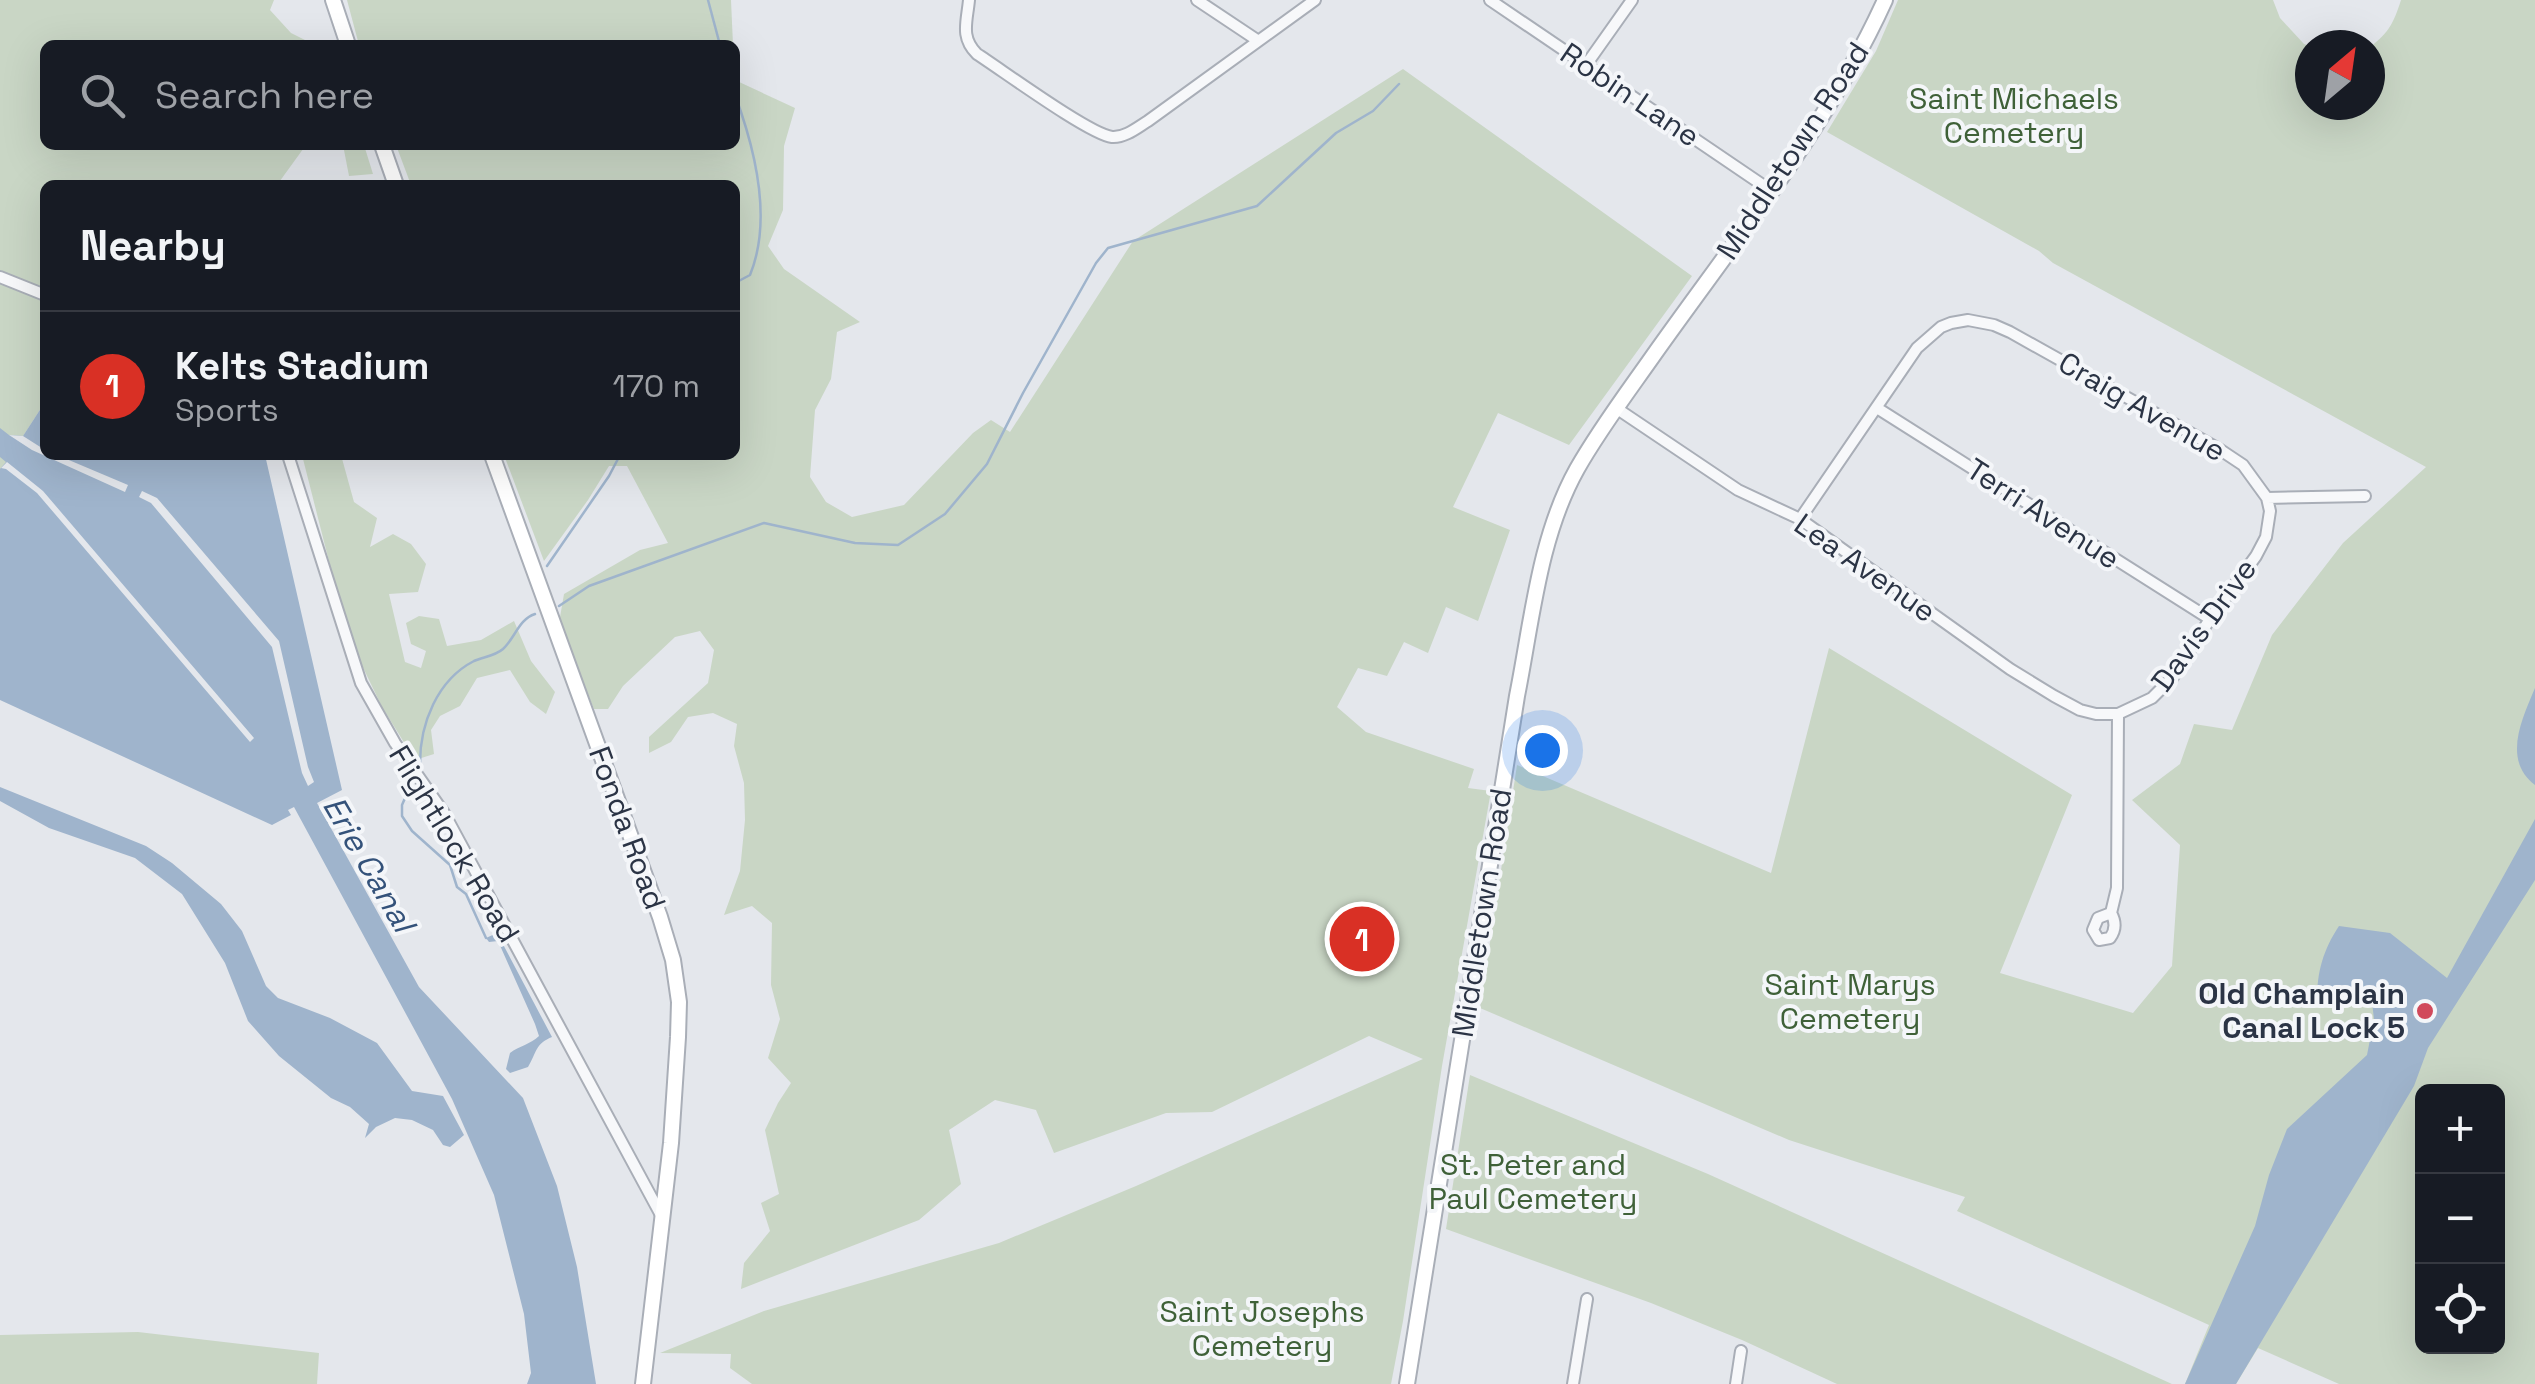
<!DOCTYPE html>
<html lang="en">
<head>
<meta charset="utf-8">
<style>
	body { margin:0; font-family:"Space Grotesk",sans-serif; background:#242831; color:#f1f3f6 }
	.controls { position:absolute; right:30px; bottom:30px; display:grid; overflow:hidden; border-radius:15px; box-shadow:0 10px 40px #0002 }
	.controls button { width:90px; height:90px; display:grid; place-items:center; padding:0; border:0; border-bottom:2px solid #363941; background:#171b24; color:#f1f3f6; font:50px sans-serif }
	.compass { position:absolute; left:2295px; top:30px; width:90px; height:90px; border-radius:50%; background:#171b24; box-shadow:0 10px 40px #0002; rotate:29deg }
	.you { position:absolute; left:1542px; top:750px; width:35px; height:35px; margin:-25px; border:8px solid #fff; border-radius:50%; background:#1a73e8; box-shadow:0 0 0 15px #1a73e833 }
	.badge { display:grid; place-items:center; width:65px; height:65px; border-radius:50%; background:#d93025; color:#fff; font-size:32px; font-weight:700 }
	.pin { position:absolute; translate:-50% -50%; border:5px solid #fff; box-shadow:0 2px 10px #0006 }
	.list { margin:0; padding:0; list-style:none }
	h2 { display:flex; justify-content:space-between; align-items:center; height:130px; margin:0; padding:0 40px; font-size:42px }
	h2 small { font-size:32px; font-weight:400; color:#9ea1a6 }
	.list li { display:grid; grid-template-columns:65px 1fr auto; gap:30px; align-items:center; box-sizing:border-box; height:150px; padding:0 40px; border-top:2px solid #363941 }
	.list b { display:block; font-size:38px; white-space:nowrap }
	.list p { margin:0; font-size:32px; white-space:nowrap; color:#9ea1a6 }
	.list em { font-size:32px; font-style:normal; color:#9ea1a6 }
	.icon { flex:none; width:55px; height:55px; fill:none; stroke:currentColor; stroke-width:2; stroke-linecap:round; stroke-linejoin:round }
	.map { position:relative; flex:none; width:2535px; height:1384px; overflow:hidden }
	.search { position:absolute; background:#171b24; box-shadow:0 10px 40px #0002; left:40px; top:40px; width:700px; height:110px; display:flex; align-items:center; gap:25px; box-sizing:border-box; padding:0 35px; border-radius:15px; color:#9ea1a6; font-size:38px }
	.panel { position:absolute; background:#171b24; box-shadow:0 10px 40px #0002; left:40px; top:180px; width:700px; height:280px; border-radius:15px }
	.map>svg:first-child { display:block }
	.green { fill:#c9d6c5; fill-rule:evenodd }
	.water { fill:#9fb4cc }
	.pier { fill:#e4e7ec }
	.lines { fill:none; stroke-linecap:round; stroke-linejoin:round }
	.stream { stroke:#9fb4cc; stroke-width:2.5 }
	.street-casing { stroke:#a9aeb7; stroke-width:14 }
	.secondary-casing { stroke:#a9aeb7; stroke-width:18 }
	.street { stroke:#f7f8fa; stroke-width:10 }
	.secondary { stroke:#fff; stroke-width:14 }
	.poi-dot { fill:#d1495b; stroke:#f4f6f9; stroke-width:4 }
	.labels { text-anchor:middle; stroke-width:8; stroke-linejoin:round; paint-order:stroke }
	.street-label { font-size:30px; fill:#2b3445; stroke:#f4f6f9 }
	.park-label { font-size:30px; fill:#3f6138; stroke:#f4f6f9 }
	.poi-label { font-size:30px; font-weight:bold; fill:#2b3445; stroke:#f4f6f9; text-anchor:end }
	.water-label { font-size:32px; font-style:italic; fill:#34527a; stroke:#f4f6f9 }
</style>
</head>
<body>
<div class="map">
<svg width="2535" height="1384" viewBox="0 0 2535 1384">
	<rect width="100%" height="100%" fill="#e4e7ec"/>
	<path class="green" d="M0,0H274L270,10L291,33L315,45H45V145H306L277,185H45V402L0,472Z
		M347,0H731L733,45H359Z
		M1898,0H2273L2280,18L2304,44L2310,46V105H2370V47C2389,33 2394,22 2401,0H2535V1384H2339L2258,1348L2236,1384H2185L2209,1325L1957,1211L1965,1197L1789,1140L1480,1008L1517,765L1771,873L1829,648L2072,795L2000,973L2133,1013L2172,966L2180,845L2132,800L2180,764L2194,724L2232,730L2272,635L2343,543L2426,467L2053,263L2039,251L1827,132L1876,51ZM2422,1092H2498V1346H2422Z
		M1403,69L1692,276L1569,445L1498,413L1453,507L1510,530L1478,621L1446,607L1428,653L1404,642L1387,676L1358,668L1337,707L1366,732L1474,769L1468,788L1491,791L1442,1066L1403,1321L1391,1384H752L730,1368L731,1354L660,1353L764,1311L999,1243L1136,1186L1423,1059L1369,1036L1212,1112L1166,1113L1054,1153L1036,1110L995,1100L949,1130L961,1184L919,1220L741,1289L744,1263L770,1231L761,1203L779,1194L765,1130L778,1103L791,1083L768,1058L780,1019L771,985L772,923L752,906L724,915L740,871L745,820L744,783L734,746L737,724L713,713L688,717L671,742L649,753V737L708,683L714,650L700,631L675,637L623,686L608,709H594L559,623L564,594L640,550L668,543L627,466H609L588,500L544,561L504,455H735V185H411L396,145H735V72L737,81L795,108L784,146L783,210L768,246L784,269L860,322L837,332L831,379L815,410L810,477L826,502L852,517L904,505L973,433L991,420L1010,432L1133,241Z
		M343,145H364L373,174L349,176Z
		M302,455H341L354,502L377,518L370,547L393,534L411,544L426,564L418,592L389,594L405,662L421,668L426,651L411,644L406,623L419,616L439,619L447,646L481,640L514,621L531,661L555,692L546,714L530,702L510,670L477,678L460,706L440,716L431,730L434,754L415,760L382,707L356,653L334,581Z
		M1470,1075L1708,1174L2172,1384H1837L1742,1340L1651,1303L1446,1229Z
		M138,1332L319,1353L317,1384H0V1335Z"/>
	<path class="water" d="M45,402V455H265L342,790L317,803L419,987L523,1098L557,1186L577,1267L596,1384H527L531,1373L524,1314L494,1195L452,1099L294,807L288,810L291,815L272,825L0,700V469L6,462L0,457V428L9,435L23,436Z
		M2535,688V785C2502,760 2522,719 2535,688Z
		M0,787L146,846L172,863L221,904L242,931L266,986L278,998L330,1018L377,1043L412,1091L443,1096L464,1135L450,1147L443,1145L433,1130L412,1120L395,1118L376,1127L365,1138L369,1124L350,1107L331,1098L279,1056L248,1021L225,963L182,894L135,858L49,828L0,801Z
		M2535,819V880L2428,1048L2414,1086L2236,1384H2185L2255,1226L2269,1175L2287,1129L2367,1055L2374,1019L2371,994L2348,1000L2317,1001C2317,972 2323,950 2339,926L2390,933L2447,978Z
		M497,933L552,1037C535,1044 537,1052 528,1067L510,1073L506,1069L510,1053C519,1046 531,1044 539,1036L535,1024L498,941L489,942L486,938Z"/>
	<path class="pier" d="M9,435L23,436L45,450V455H57L128,485L125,492L32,450Z
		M7,462L43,491L254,738L250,742L37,493L6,469L1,468Z
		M142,491L157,498L279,641L308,767L314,782L308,786L302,773L272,647L151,503L139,497Z"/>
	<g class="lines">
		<path class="stream" d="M708,0L720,45
			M735,95C755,149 773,219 750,275L735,283
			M547,566L609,476L620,455
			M559,606L589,586L764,523L855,543L898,545L945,514L987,464L1023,393L1096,263L1108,248L1257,206L1336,133L1373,111L1399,84
			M420,763C420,724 437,680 474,661C483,657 495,656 503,649C515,638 519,619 535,614
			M412,782L402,805V816L412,831L450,865L457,887L466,894L486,938"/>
		<g class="street-casing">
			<path id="street" d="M969,0C967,22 960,37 977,54C1002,70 1089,134 1112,137C1125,138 1138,127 1148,121L1315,0
				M1197,0L1257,40
				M1490,0L1770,190
				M1586,65L1632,0
				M0,277L45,295
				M1616,408L1738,490L1800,519L2010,669L2054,696L2080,710L2096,714H2118L2152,698L2173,677L2210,619L2256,556L2266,537L2270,511L2267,498
				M1877,408L2210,619
				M288,455L361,683L395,743L444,813L661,1215
				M1800,519L1917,348L1941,327L1951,323L1968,320L1994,325L2010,332L2219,449L2243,465L2267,498L2365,496
				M2111,913L2117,888L2118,714
				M2111,913C2116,922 2116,930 2110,938L2099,940L2093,930L2098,918Z
				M1573,1384L1587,1299
				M1736,1384L1741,1351"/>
		</g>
		<g class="secondary-casing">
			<path id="secondary" d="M333,0L348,45
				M382,145L396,185
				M492,455L660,917L673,960L679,1002L678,1037L671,1143L643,1384
				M1407,1384L1517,696C1532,621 1539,537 1577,469C1599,430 1627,393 1653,356C1733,243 1828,126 1885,0"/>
		</g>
		<use href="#street" class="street"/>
		<use href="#secondary" class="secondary"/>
	</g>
	<circle class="poi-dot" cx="2425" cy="1011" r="10"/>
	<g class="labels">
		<g class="street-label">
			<text transform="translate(1630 95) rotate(34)" y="10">Robin Lane</text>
			<text transform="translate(1793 151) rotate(-57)" y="10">Middletown Road</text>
			<text transform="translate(2142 407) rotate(30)" y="10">Craig Avenue</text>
			<text transform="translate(2043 514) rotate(33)" y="10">Terri Avenue</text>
			<text transform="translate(1865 568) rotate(35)" y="10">Lea Avenue</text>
			<text transform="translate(2204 625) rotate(-54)" y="10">Davis Drive</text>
			<text transform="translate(627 828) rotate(70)" y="10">Fonda Road</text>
			<text transform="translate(454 844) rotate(59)" y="10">Flightlock Road</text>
			<text transform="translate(1482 913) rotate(-81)" y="10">Middletown Road</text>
		</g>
		<g class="park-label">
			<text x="2014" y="109">Saint Michaels<tspan x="2014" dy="34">Cemetery</tspan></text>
			<text x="1850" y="995">Saint Marys<tspan x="1850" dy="34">Cemetery</tspan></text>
			<text x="1533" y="1175">St. Peter and<tspan x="1533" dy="34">Paul Cemetery</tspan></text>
			<text x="1262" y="1322">Saint Josephs<tspan x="1262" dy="34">Cemetery</tspan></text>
		</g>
		<g class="poi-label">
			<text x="2405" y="1004">Old Champlain<tspan x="2405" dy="34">Canal Lock 5</tspan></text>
		</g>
		<g class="water-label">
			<text transform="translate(369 864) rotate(60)" y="11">Erie Canal</text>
		</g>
	</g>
</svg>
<div class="controls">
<button>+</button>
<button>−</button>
<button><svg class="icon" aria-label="locate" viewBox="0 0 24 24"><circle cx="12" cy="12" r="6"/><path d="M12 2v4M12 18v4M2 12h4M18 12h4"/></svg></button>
</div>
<svg class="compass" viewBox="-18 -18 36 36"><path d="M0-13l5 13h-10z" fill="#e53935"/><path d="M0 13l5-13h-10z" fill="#9ea1a6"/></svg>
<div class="you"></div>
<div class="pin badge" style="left:1362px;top:939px">1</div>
<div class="search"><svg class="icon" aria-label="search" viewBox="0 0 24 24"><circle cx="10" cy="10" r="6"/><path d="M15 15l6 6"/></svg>Search here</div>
<section class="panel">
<h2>Nearby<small></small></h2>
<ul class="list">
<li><span class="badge">1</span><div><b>Kelts Stadium</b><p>Sports</p></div><em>170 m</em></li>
</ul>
</section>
</div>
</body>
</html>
